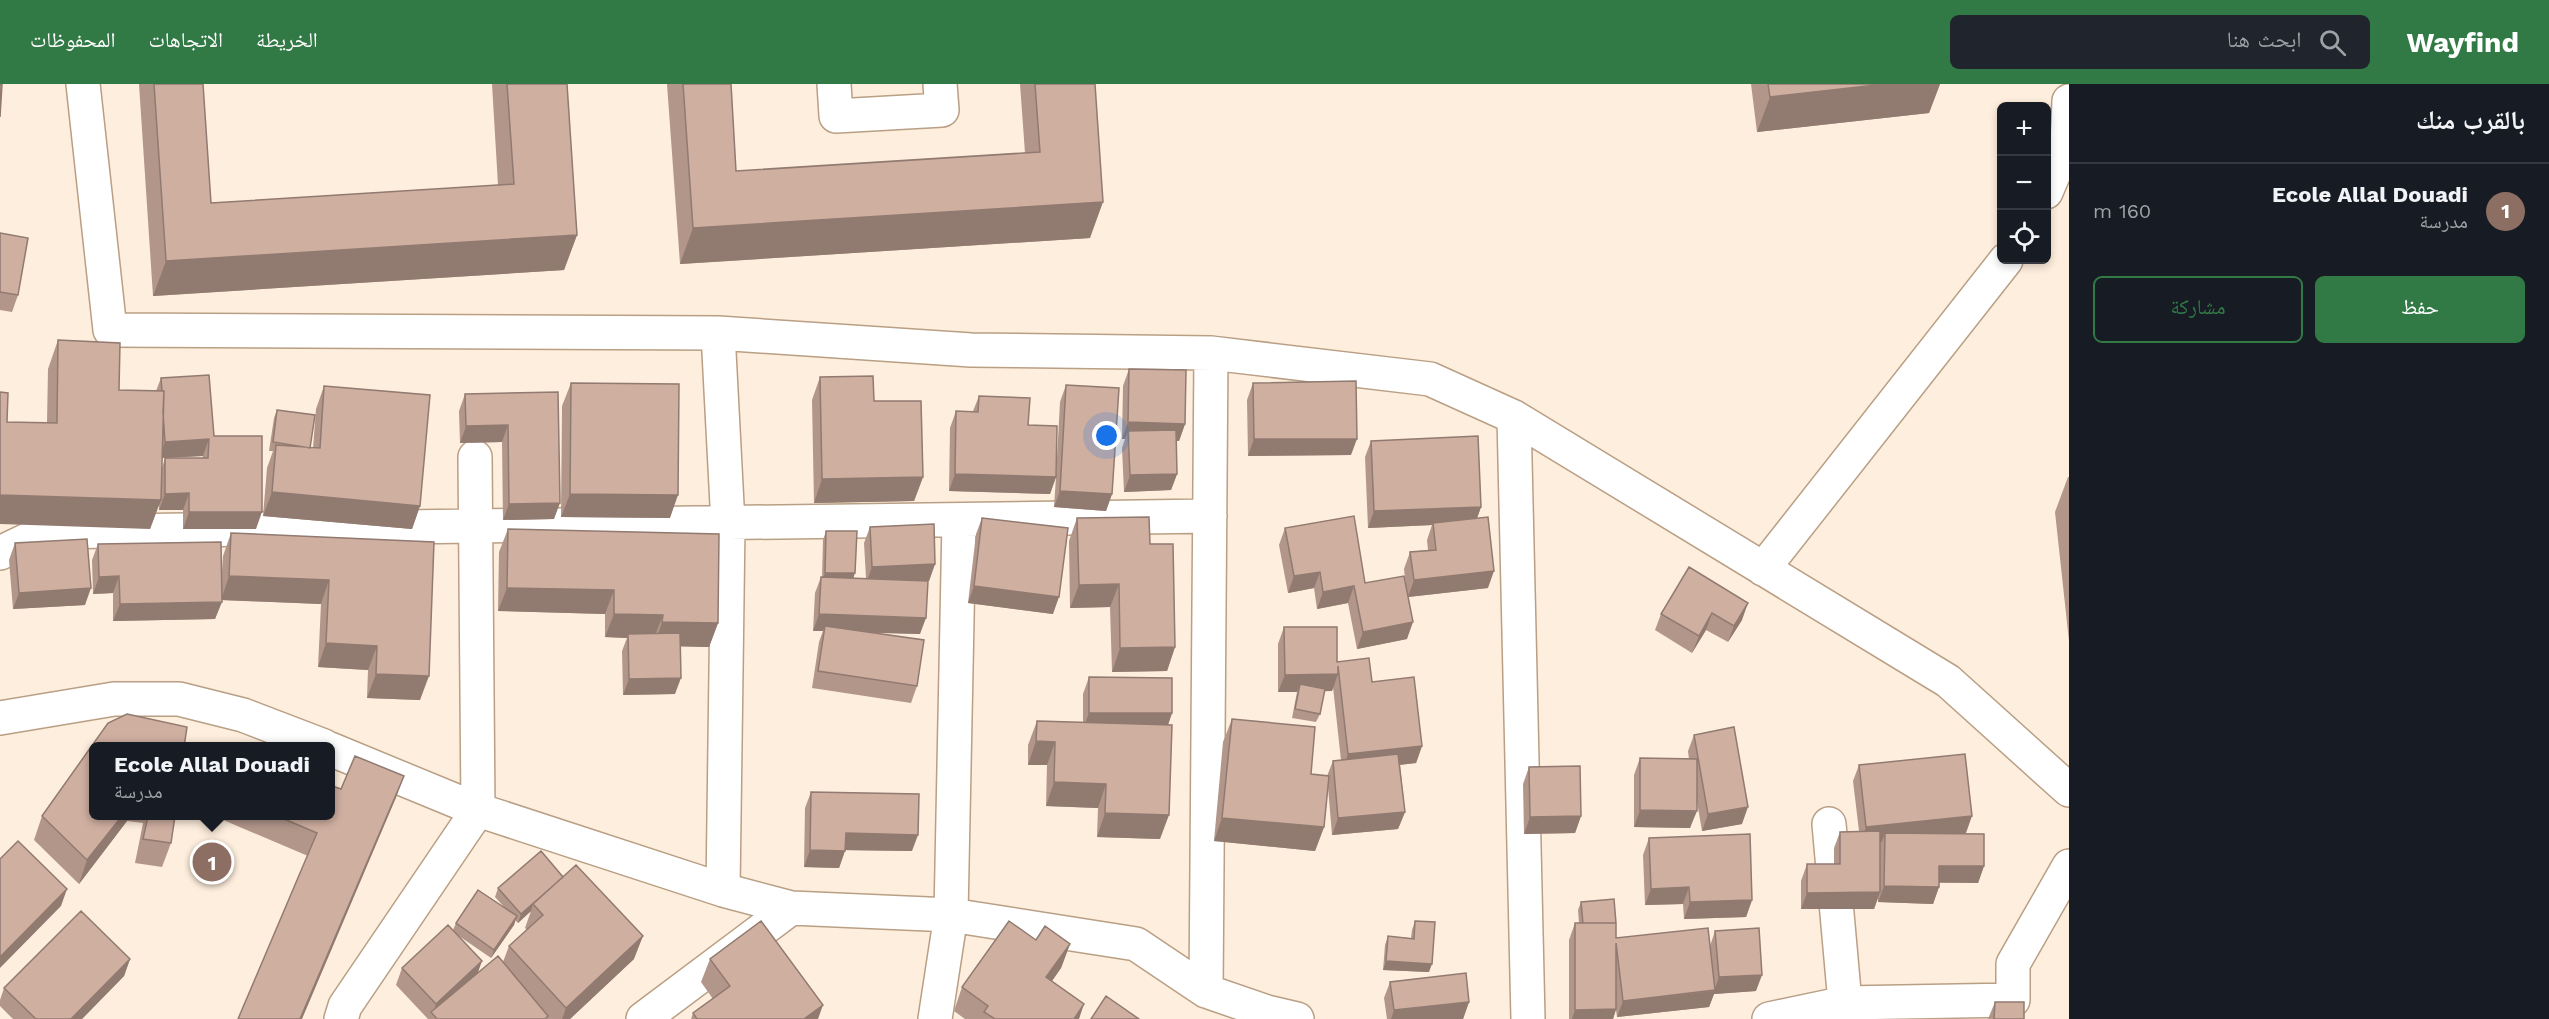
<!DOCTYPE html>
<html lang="ar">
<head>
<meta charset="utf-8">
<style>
	body { margin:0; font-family:"Work Sans","Noto Naskh Arabic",sans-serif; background:#20242c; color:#f1f3f6; direction:rtl }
	.controls { position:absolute; right:18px; top:18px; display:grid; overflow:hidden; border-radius:9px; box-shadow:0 3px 9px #0003 }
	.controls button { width:54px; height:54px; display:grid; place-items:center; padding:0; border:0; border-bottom:2px solid #363941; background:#171b24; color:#f1f3f6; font:30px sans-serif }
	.you { position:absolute; left:1107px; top:352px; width:21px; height:21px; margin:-15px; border:4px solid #fff; border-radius:50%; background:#1a73e8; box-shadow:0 0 0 9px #1a73e833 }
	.badge { display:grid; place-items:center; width:39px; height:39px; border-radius:50%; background:#317945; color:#fff; font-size:20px; font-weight:700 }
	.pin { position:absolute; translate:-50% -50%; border:3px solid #fff; box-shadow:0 2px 6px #0006 }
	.popup { position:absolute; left:89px; top:658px; width:246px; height:78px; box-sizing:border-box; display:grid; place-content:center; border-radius:9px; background:#171b24; filter:drop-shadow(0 2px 4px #0005); font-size:20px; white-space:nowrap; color:#9ea1a6 }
	.popup b { font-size:22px; color:#f1f3f6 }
	.popup::after { content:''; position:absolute; left:50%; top:100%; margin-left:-12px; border:12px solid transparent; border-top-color:#171b24 }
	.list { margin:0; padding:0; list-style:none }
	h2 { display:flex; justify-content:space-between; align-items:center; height:78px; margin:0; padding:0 24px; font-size:26px }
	h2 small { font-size:20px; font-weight:400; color:#9ea1a6 }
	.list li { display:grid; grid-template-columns:39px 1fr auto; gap:18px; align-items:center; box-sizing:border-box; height:96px; padding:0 24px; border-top:2px solid #363941 }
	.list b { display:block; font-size:22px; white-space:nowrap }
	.list p { margin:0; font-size:20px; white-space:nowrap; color:#9ea1a6 }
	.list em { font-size:20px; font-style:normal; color:#9ea1a6 }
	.actions { display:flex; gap:12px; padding:18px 24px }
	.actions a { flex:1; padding:14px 0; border:2px solid #317945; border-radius:9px; text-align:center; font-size:21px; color:#317945 }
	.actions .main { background:#317945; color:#fff }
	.icon { flex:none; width:33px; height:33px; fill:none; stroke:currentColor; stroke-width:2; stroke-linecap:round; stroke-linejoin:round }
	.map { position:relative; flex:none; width:2069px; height:935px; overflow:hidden; direction:ltr }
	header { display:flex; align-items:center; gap:36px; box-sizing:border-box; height:84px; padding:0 30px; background:#317945; color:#fff }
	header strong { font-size:28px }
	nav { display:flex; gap:33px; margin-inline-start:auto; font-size:21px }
	.search { width:420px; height:54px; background:#20242c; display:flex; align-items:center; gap:15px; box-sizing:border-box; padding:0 21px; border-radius:9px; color:#9ea1a6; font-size:22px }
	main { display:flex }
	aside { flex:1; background:#171b24 }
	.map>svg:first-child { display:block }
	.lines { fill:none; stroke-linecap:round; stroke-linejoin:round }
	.minor-casing { stroke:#b99f84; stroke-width:36 }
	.minor { stroke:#fff; stroke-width:33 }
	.wall { fill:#b2968a; fill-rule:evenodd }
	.shaded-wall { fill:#917a70 }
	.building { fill:#cfafa0; stroke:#917a70; stroke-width:1.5 }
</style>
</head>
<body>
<header>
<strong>Wayfind</strong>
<div class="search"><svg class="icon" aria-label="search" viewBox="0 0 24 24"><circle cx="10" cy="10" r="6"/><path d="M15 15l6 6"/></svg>ابحث هنا</div>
<nav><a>الخريطة</a><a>الاتجاهات</a><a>المحفوظات</a></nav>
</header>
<main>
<aside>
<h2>بالقرب منك<small></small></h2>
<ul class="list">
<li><span class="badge" style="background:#8d6e63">1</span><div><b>Ecole Allal Douadi</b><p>مدرسة</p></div><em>160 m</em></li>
</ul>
<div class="actions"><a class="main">حفظ</a><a>مشاركة</a></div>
</aside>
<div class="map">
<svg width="2069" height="935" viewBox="0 0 2069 935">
	<rect width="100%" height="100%" fill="#feeedd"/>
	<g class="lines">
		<g class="minor-casing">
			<path id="minor" d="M83,0L110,246L718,249L971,266L1211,269L1430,295L1514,333L1948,597L2069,706
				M834,0L836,32L942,26L940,0
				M2046,108L2067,59L2069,17
				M718,249L728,440L723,806
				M1514,333L1528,935
				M0,469L44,448L1210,432
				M1763,485L2006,176
				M0,634L114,615H179L243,631L324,662
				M330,665L478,726L723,806L791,824L951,831L1136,860L1206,907L1267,928L1297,935
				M1829,740L1845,919
				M1206,907L1211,269
				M341,935L345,922L478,726L475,373
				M643,935L791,824
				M935,935L951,831L959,437
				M1769,935L1845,919L2013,916V880L2069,782"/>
		</g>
		<use href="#minor" class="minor"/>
	</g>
	<path class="wall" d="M139,0H203L211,119L498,101L492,0H567L577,151L564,186L153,212Z
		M667,0H731L736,87L1025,69L1020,0H1095L1090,154L680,180Z
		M1751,0H1940L1929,29L1757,48Z
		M0,149L18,211L12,228L0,226Z
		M58,256L119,306L156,307L161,294L214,352L256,445H183V426H159V420L150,445L7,338L47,339L48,285ZM203,372L202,374H168ZM162,374H165L162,384Z
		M1129,285L1185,340L1179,357L1177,356V390L1171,406L1124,408L1122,364L1125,355H1122L1123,302Z
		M820,293L874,317L923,393L914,417L814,419L812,316Z
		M571,299L670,434L561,433L562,322Z
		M1253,299L1351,371L1248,372L1247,316Z
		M1066,301L1112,410L1106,427L1054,423L1056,393L1050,410L949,407L950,344L956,327H973L979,312L1028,341L1056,393L1060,318Z
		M324,302L420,422L412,445L263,432L267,384L273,367H269L274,334L277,326L310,364H313L316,325Z
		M558,308L554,435L503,436L502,358L460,359L459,327L465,310Z
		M1371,357L1481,423L1477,434L1488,504L1408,513L1407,555L1357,565L1348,519L1317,525L1314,504L1288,509L1279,461L1285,444L1365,499L1406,503L1404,485L1410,468L1428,466L1427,456L1432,441L1368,444L1365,373Z
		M2068,393H2069V557L2055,428Z
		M982,434L1053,530L968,519L976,450Z
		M1077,434L1150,460L1175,563L1167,587L1112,588L1110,523L1070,524L1069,457Z
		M870,443L935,480L929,497H928L920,550L874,549L917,602L911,619L812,604L819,558L823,547H813L815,509L821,493H822L823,456L826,447L854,494H866L864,459Z
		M508,445L718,539L709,563L680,562L675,610L623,611L622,567L627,554L605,553V530L498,527L499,468Z
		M231,449L434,458L420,616L367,614L368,586L318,583L321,520L222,516L215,535L113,537V509L93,510L92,476L98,460L221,502L223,472Z
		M15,459L85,521L13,525L9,476Z
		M1689,483L1742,536L1728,558L1706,546L1692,569L1655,546L1661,530Z
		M1284,543L1337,578L1372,598L1422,662L1416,679L1400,681L1405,728L1398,745L1332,751L1328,703L1324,743L1315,767L1214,757L1223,658L1232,635L1311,690L1327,692L1333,677L1341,676L1333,603L1332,607H1324L1320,630L1316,638L1292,634L1297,608H1278V560Z
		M1089,593L1172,629L1168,641L1160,755L1097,753L1098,724L1046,722L1047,681H1028V661L1037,637L1083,639V610Z
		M1694,651L1742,740L1702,747L1697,718L1690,744L1634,743V691L1640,674L1689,675L1688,667Z
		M1859,681L1966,749L1953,750L1984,782L1978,799H1939V803L1933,820L1878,818V814L1874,825H1801V797L1807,780H1834V764L1840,748L1859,747L1853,697Z
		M1529,683L1581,732L1575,749L1524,750L1523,700Z
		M404,692L395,716L308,772L221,735L223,732H330L341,705Z
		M811,708L912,767L845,766L839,784L804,783L805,724Z
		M42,732H175L171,759L162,783L135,779L143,739L127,737L79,800L34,756Z
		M1649,754L1752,816L1746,833L1684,835L1683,820L1645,821L1643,771Z
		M541,767L634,875L570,935H428L396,901L402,884L453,846L456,839L505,824L495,813L498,804ZM531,827L525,844L527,846L509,862L503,878L478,889L456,850L491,874L514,841L515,836L518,839Z
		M1581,818L1616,854L1710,862L1715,847L1756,907L1714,910L1709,923L1617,933L1616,926L1613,935H1569V856L1575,839H1579L1578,826Z
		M1415,837L1429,888L1383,886L1385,861L1388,852L1411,854L1412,846Z
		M1036,856L1070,860L1061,884L1052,897L1079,935H965L954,927L962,903Z
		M130,875L124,892L82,935H13L0,922V916L4,904Z
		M710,875L818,935H691L693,929L713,915L701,898Z
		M1390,898L1469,918L1463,935H1387L1384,914Z
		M1995,918L2024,935H1988Z"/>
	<path class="shaded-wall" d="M1885,0H1940L1929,29L1757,48L1770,13Z
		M1103,118L1090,154L680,180L693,144Z
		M577,151L564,186L153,212L166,177Z
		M1128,338L1185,340L1179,357L1128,355V347L1125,355H1122Z
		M508,341L502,358L460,359L466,342Z
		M209,355L203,372L159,374L165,358Z
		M1254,355H1357L1351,371L1248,372Z
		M955,390L1056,393L1050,410L949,407Z
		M1177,390L1171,406L1124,408L1130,391Z
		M923,393L914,417L814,419L822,395Z
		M1060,407L1112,410L1106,427L1054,423Z
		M272,408L420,422L412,445L263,432Z
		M189,409L183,426H159L165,410Z
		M570,410L678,411L670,434L561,433Z
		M0,411L161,416L150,445L0,440Z
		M560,419L554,435L503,436L509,420Z
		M1481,423L1475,440L1433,439L1432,441L1368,444L1374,427Z
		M189,428H262L256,445H183Z
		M935,480L929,497L866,500L872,483Z
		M1494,487L1488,504L1408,513L1414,496Z
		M1320,488L1314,504L1288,509L1294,492Z
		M825,489H855L852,498L822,497Z
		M119,492L113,509L93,510L99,493Z
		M229,492L329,496L321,520L221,516Z
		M1119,500L1110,523L1070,524L1079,501Z
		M974,502L1059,513L1053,530L968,519Z
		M1354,502L1348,519L1317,525L1323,508Z
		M91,504L85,521L13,525L19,509Z
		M507,504L614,506L605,530L498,527Z
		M222,518L215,535L113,537L120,520Z
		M1748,519L1742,536L1728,558L1734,542Z
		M1712,529L1706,546L1692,569L1699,552Z
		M614,530L663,531L654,554L628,550L627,554L605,553Z
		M819,530L926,534L920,550L824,547L825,542L823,547H813Z
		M662,538L718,539L709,563L654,562Z
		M1413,538L1407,555L1357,565L1363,548Z
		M326,559L377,562L368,586L318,583Z
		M1175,563L1167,587L1112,588L1120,564Z
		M376,590L429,592L420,616L367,614Z
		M1338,590L1332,607L1298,608L1300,600L1297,608H1278L1285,591Z
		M681,594L675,610L623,611L629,595Z
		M1089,629H1172L1166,646L1083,645Z
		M1036,657L1055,658L1047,681H1028Z
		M1422,662L1416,679L1342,687L1348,670Z
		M404,692L395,716L302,935H300Z
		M1054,698L1106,700L1098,724L1046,722Z
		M1748,723L1742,740L1702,747L1708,730Z
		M1640,726L1697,727L1690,744L1634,743Z
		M1405,728L1398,745L1332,751L1338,734Z
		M1105,729L1169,731L1160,755L1097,753Z
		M122,732H129L127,737L79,800L87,776Z
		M1581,732L1575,749L1524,750L1530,733Z
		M1972,732L1966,749L1885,757V749L1882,758L1860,760L1866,743Z
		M1222,734L1324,743L1315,767L1214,757Z
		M846,749L918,751L912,767L839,766Z
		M810,766L845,767L839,784L804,783Z
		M1939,782H1984L1978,799L1933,798Z
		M563,794L533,820L531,827L518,839L521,830Z
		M1884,802L1939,803L1933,820L1878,818Z
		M1689,803L1683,820L1645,821L1651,805Z
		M67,805L61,822L0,884V873Z
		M1880,808L1874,825H1801L1807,809Z
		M1752,816L1746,833L1684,835L1690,818Z
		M517,832L514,841L491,874L494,866Z
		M643,852L634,875L570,935H562L566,924Z
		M1070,860L1061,884L1038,917L1046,893Z
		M130,875L124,892L82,935H71Z
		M482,877L476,894L433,931L436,920Z
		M1386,877L1432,880L1429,888L1383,886Z
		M1762,891L1756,907L1714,910L1709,923L1617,933L1623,917L1714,907L1719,893Z
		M1469,918L1463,935H1391L1394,926Z
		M1084,920L1079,935H1074Z
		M823,921L818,935H804Z
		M1616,925L1613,935H1572L1575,926Z"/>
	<path class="building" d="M0,0H2L0,33Z
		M154,0H203L211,119L514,100L507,0H567L577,151L166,177Z
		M683,0H731L736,87L1040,68L1035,0H1095L1103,118L693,144Z
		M1768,0H1885L1770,13Z
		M0,149L28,154L18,211L0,208Z
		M58,256L120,259L119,306L164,307L161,416L0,411V308L8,309L7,338L57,339Z
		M1129,285L1186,286L1185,340L1128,338Z
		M209,291L214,352H262V428H189V409L165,410V374H208L209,355L165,358L163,328L164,307H162L161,294Z
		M873,292L874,317H921L923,393L822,395L820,293Z
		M1356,297L1357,355H1254L1253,299Z
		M571,299L679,300L678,411L570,410Z
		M1066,301L1119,304L1112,410L1060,407Z
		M324,302L430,311L420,422L272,408L276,361L320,364Z
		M558,308L560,419L509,420L508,341L466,342L465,310Z
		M979,312L1030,314L1028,341L1057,342L1056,393L955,390L956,327L978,328Z
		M277,326L315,331L310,364L273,358Z
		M1176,346L1177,390L1130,391L1128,347Z
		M1478,352L1481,423L1374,427L1371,357Z
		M1354,432L1365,499L1404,492L1413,538L1363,548L1354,502L1323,508L1320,488L1294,492L1285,444Z
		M1149,433L1150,460H1173L1175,563L1120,564L1119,500L1079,501L1077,434Z
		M1488,433L1494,487L1414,496L1410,468L1436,466L1433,439Z
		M982,434L1068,444L1059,513L974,502Z
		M934,440L935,480L872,483L870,443Z
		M508,445L719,450L718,539L662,538L663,531L614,530V506L507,504Z
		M826,447H857L855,489H825Z
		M231,449L434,458L429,592L376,590L377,562L326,559L329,496L229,492Z
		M87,455L91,504L19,509L15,459Z
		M221,458L222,518L120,520L119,492L99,493L98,460Z
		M1689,483L1748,519L1734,542L1712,529L1699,552L1661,530Z
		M821,493L928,497L926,534L819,530Z
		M825,542L924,556L917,602L818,587Z
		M1284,543H1337V578L1369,574L1372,598L1414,593L1422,662L1348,670L1338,582V590L1285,591Z
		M680,549L681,594L629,595L628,550Z
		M1089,593L1172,594V629H1089Z
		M1300,600L1325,605L1320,630L1295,625Z
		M127,630L187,643L184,663H93V732H122L87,776L42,732L108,639Z
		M1232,635L1315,643L1311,690L1329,692L1324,743L1222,734Z
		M1037,637L1172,641L1169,731L1105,729L1106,700L1054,698L1055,658L1036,657Z
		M1734,643L1748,723L1708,730L1694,651Z
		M1398,670L1405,728L1338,734L1333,677Z
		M1965,670L1972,732L1866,743L1859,681Z
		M355,672L404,692L300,935H238L317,749L277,732H330V701L341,705Z
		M1640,674L1697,675V727L1640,726Z
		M1580,682L1581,732L1530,733L1529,683Z
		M811,708L919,710L918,751L846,749L845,767L810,766Z
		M148,732H175L171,759L143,755Z
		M1880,747V808L1807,809V780H1840V748Z
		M1885,749L1984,750V782H1939V803L1884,802Z
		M1750,750L1752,816L1690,818L1689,803L1651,805L1649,754Z
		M18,757L67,805L0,873V775Z
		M541,767L563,793L521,830L498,804Z
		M576,781L643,852L566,924L509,862L543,831L533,820Z
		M478,806L517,832L494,866L456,839Z
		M1614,815L1616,839H1583L1581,818Z
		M81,827L130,875L71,935H36L4,904Z
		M761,837L823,921L804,935H697L693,929L730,902L710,875Z
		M1009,837L1036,856L1045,842L1070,860L1046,893L1084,920L1074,935H995L984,928L988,922L962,903Z
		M1415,837L1435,838L1432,880L1386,877L1388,852L1414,855Z
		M1575,839H1616V854L1708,844L1715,906L1623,917L1616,859V925L1575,926Z
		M448,841L482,877L436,920L402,884Z
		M1759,844L1762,891L1719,893L1715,847Z
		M498,872L548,932L545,935H437L431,928Z
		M1466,889L1469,918L1394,926L1390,898Z
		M1106,912L1139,935H1091Z
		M1995,918H2024V935H1994Z"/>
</svg>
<div class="controls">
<button>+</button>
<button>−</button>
<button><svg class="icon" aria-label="locate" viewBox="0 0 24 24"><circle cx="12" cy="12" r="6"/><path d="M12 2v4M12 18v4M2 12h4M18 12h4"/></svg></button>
</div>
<div class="you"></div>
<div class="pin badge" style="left:212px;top:778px;background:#8d6e63">1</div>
<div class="popup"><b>Ecole Allal Douadi</b>مدرسة</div>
</div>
</main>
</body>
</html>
